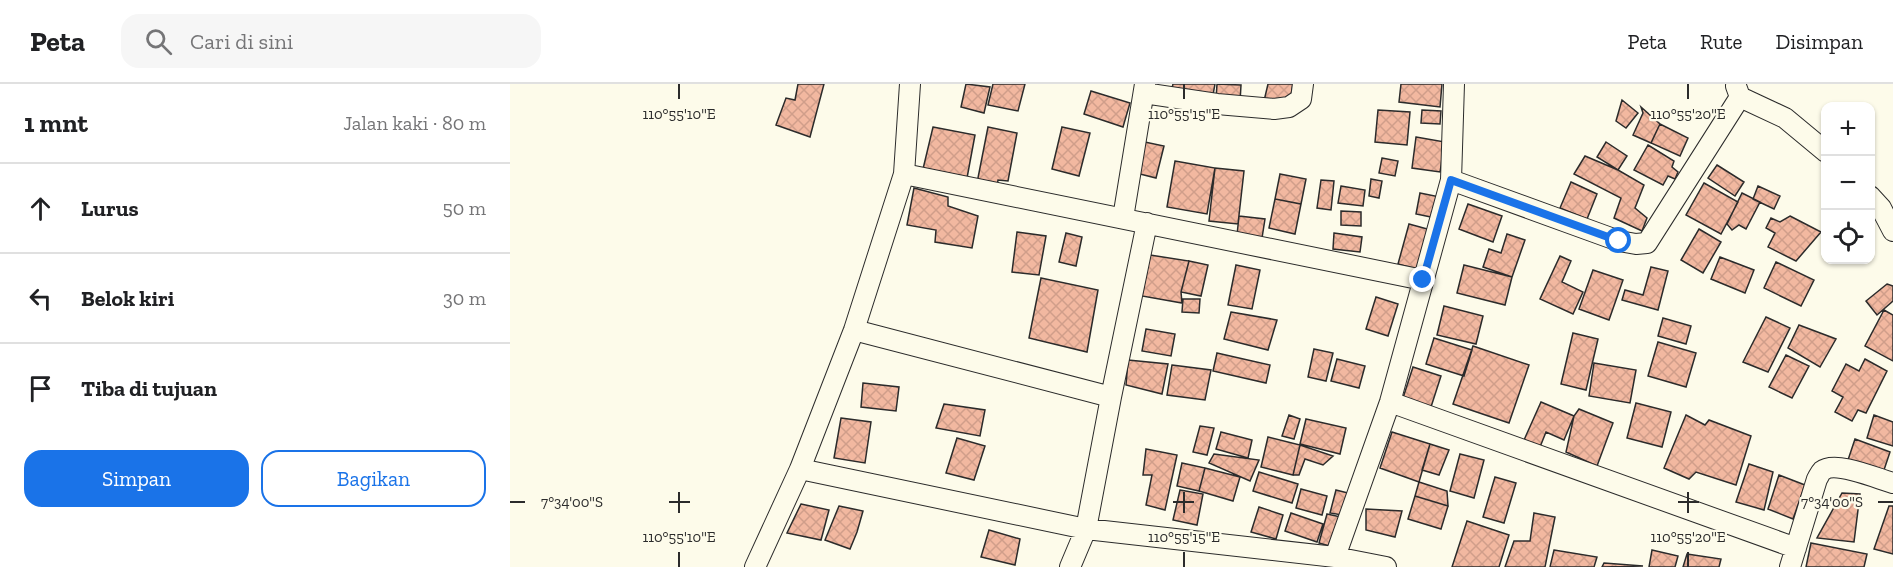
<!DOCTYPE html>
<html lang="id">
<head>
<meta charset="utf-8">
<style>
	body { margin:0; font-family:"Zilla Slab",serif; background:#f6f6f6; color:#202124 }
	.controls { position:absolute; right:18px; top:18px; display:grid; overflow:hidden; border-radius:12px; box-shadow:0 2px 4px #0004 }
	.controls button { width:54px; height:54px; display:grid; place-items:center; padding:0; border:0; border-bottom:2px solid #e0e0e0; background:#fff; color:#202124; font:30px sans-serif }
	.stop { position:absolute; width:18px; height:18px; margin:-14px; border:4px solid #1a73e8; border-radius:50%; background:#fff }
	.stop.end { background:#1a73e8; border-color:#fff; box-shadow:0 2px 6px #0008 }
	.list { margin:0; padding:0; list-style:none }
	h2 { display:flex; justify-content:space-between; align-items:center; height:78px; margin:0; padding:0 24px; font-size:26px }
	h2 small { font-size:20px; font-weight:400; color:#757577 }
	.list li { display:grid; grid-template-columns:39px 1fr auto; gap:18px; align-items:center; box-sizing:border-box; height:90px; padding:0 24px; border-top:2px solid #e0e0e0 }
	.list b { display:block; font-size:22px; white-space:nowrap }
	.list em { font-size:20px; font-style:normal; color:#757577 }
	.actions { display:flex; gap:12px; padding:18px 24px }
	.actions a { flex:1; padding:14px 0; border:2px solid #1a73e8; border-radius:18px; text-align:center; font-size:21px; color:#1a73e8 }
	.actions .main { background:#1a73e8; color:#fff }
	.icon { flex:none; width:33px; height:33px; fill:none; stroke:currentColor; stroke-width:2; stroke-linecap:round; stroke-linejoin:round }
	.map { position:relative; flex:none; width:1383px; height:483px; overflow:hidden }
	header { display:flex; align-items:center; gap:36px; box-sizing:border-box; height:84px; padding:0 30px; background:#fff; border-bottom:2px solid #e0e0e0 }
	header strong { font-size:28px }
	nav { display:flex; gap:33px; margin-inline-start:auto; font-size:21px }
	.search { width:420px; height:54px; background:#f6f6f6; display:flex; align-items:center; gap:15px; box-sizing:border-box; padding:0 21px; border-radius:18px; color:#757577; font-size:22px }
	main { display:flex }
	aside { flex:1; background:#fff }
	.map>svg:first-child { display:block }
	.building { fill:url(#building-cross-hatch); stroke:#2b2b2b; stroke-width:1.5 }
	.lines { fill:none; stroke-linecap:round; stroke-linejoin:round }
	.street-casing { stroke:#2b2b2b; stroke-width:22 }
	.street { stroke:#fdfbea; stroke-width:20 }
	.route { stroke:#1a73e8; stroke-width:8 }
	.ticks { fill:none; stroke:#2b2b2b; stroke-width:2 }
	.ticks-label { font-size:15px; text-anchor:middle; fill:#2b2b2b; stroke:#fdfbea; stroke-width:4.5; stroke-linejoin:round; paint-order:stroke }
</style>
</head>
<body>
<header>
<strong>Peta</strong>
<div class="search"><svg class="icon" aria-label="search" viewBox="0 0 24 24"><circle cx="10" cy="10" r="6"/><path d="M15 15l6 6"/></svg>Cari di sini</div>
<nav><a>Peta</a><a>Rute</a><a>Disimpan</a></nav>
</header>
<main>
<aside>
<h2>1 mnt<small>Jalan kaki · 80 m</small></h2>
<ul class="list">
<li><svg class="icon" aria-label="ahead" viewBox="0 0 24 24"><path d="M12 20V5M6 11l6-6 6 6"/></svg><div><b>Lurus</b></div><em>50 m</em></li>
<li><svg class="icon" aria-label="left" viewBox="0 0 24 24"><path d="M17 20v-9H6M10 6l-5 5 5 5"/></svg><div><b>Belok kiri</b></div><em>30 m</em></li>
<li><svg class="icon" aria-label="arrive" viewBox="0 0 24 24"><path d="M6 21V4h12l-3 4 3 4H6"/></svg><div><b>Tiba di tujuan</b></div></li>
</ul>
<div class="actions"><a class="main">Simpan</a><a>Bagikan</a></div>
</aside>
<div class="map">
<svg width="1383" height="483" viewBox="0 0 1383 483">
	<defs>
		<pattern id="building-cross-hatch" width="8" height="8" patternUnits="userSpaceOnUse" patternTransform="scale(1.5)"><rect width="8" height="8" fill="#f2b8a0"/><path d="M0 0l8 8M0 8l8-8" fill="none" stroke="#d09e8a"/></pattern>
	</defs>
	<rect width="100%" height="100%" fill="#fdfbea"/>
	<path class="building" d="M288,0H314L300,53L266,41L276,14L285,16Z
		M456,0L480,3L474,29L451,23Z
		M483,0H515L508,27L478,21Z
		M663,0H705L703,11L662,4Z
		M707,0L731,1L730,18L706,16Z
		M758,0H783L779,22L754,17Z
		M891,0H932L930,23L889,18Z
		M581,7L620,19L613,43L574,30Z
		M1112,16L1128,29L1116,44L1106,37Z
		M1131,23L1150,40L1141,59L1123,51L1133,29Z
		M868,26L900,28L897,61L865,58Z
		M912,26L931,27L930,40L911,39Z
		M1150,40L1178,54L1170,72L1141,59Z
		M423,43L465,51L457,94L413,85Z
		M478,43L507,49L498,97L488,96L487,103L467,99Z
		M552,43L580,49L569,92L542,85Z
		M906,53L935,58L930,88L902,84Z
		M630,57L654,62L646,94L622,88Z
		M1096,58L1117,72L1108,86L1087,73Z
		M1138,61L1164,77L1162,83L1168,88L1165,95L1158,92L1153,101L1124,86Z
		M1075,72L1108,86L1134,101L1125,124L1137,134L1132,147L1104,134L1111,114L1064,90Z
		M872,74L888,77L885,92L869,89Z
		M665,77L705,84L697,130L657,123Z
		M1207,81L1234,98L1225,112L1198,94Z
		M705,84L734,87L728,140L699,137Z
		M770,90L796,95L791,120L765,115Z
		M861,95L872,97L869,114L859,112Z
		M811,96L824,97L821,126L807,124Z
		M1061,98L1087,110L1077,135L1050,124Z
		M1194,99L1228,118L1211,150L1176,131Z
		M831,102L855,106L853,122L828,119Z
		M1248,102L1270,112L1264,125L1243,115Z
		M404,104L438,113V122L468,132L462,164L425,158L426,146L397,141Z
		M910,109L930,113L926,134L906,130Z
		M1232,109L1250,118L1236,145L1229,141L1222,146L1217,140Z
		M765,115L791,120L785,150L759,144Z
		M958,120L992,132L983,158L949,145Z
		M831,127L851,128V142L831,141Z
		M729,132L755,135L752,154L727,151Z
		M1280,132L1311,148L1286,177L1258,163L1265,149L1256,144L1261,134L1270,138Z
		M899,140L921,146L910,186L888,180Z
		M1189,145L1211,158L1193,189L1171,176Z
		M507,148L536,152L529,191L502,188Z
		M556,149L572,153L566,182L549,178Z
		M824,149L852,153L850,168L823,165Z
		M997,150L1015,156L1002,193L973,183L979,165L991,169Z
		M640,171L679,177L671,208L672,219L632,212Z
		M1050,172L1061,177L1052,198L1073,208L1063,230L1030,215Z
		M1210,173L1244,186L1235,209L1201,195Z
		M679,177L698,181L691,212L671,208Z
		M1266,178L1304,196L1291,222L1254,204Z
		M726,181L750,186L742,225L718,221Z
		M954,181L1002,193L995,221L947,209Z
		M1141,183L1158,187L1148,226L1112,216L1115,206L1133,211Z
		M1083,186L1113,196L1099,236L1069,225Z
		M531,194L588,206L577,268L519,254Z
		M1377,200L1383,202V217L1367,231L1356,217Z
		M866,213L888,220L878,252L856,245Z
		M673,215H690L689,229L672,228Z
		M934,222L973,232L966,260L927,251Z
		M1374,226L1383,231V277L1355,262Z
		M721,228L767,236L758,266L714,255Z
		M1256,233L1280,244L1258,288L1233,278Z
		M1153,234L1181,242L1176,260L1148,252Z
		M1289,241L1326,255L1310,283L1278,264Z
		M636,245L665,250L661,272L632,267Z
		M1063,249L1088,255L1076,306L1051,300Z
		M924,254L962,266L954,292L916,280Z
		M1148,258L1186,269L1176,303L1138,292Z
		M963,262L1019,281L999,339L943,320Z
		M804,265L823,269L816,297L798,293Z
		M707,269L760,281L756,299L703,287Z
		M1276,271L1299,282L1282,314L1259,303Z
		M827,275L855,282L849,304L821,297Z
		M1355,275L1377,287L1356,329L1348,326L1342,337L1325,328L1333,313L1322,307L1336,280L1349,287Z
		M618,276L658,280L652,310L616,301Z
		M1084,279L1126,286L1120,319L1079,312Z
		M662,281L701,286L695,316L657,311Z
		M903,283L931,292L920,326L892,317Z
		M353,299L389,303L386,327L351,323Z
		M1031,318L1064,332L1054,356L1036,348L1030,363L1014,356Z
		M1126,319L1161,328L1152,363L1117,354Z
		M434,320L475,326L470,352L426,344Z
		M1069,325L1103,339L1087,382L1056,368L1064,332Z
		M779,331L790,335L784,355L772,352Z
		M1176,331L1195,341L1199,336L1241,352L1226,401L1186,388L1179,395L1154,384Z
		M1364,331L1383,338V362L1357,354Z
		M331,334L361,338L355,379L324,374Z
		M796,335L836,344L830,370L790,360Z
		M690,342L704,344L697,371L683,368Z
		M711,348L742,356L738,374L706,365Z
		M882,348L920,360L909,398L870,384Z
		M758,353L790,361L783,391L751,383Z
		M447,354L475,362L464,396L436,389Z
		M1345,355L1380,368L1372,392L1337,379Z
		M920,360L939,366L929,391L912,386Z
		M790,361L823,372L813,381L795,375L789,391H783Z
		M636,365L667,371L655,426L636,421L642,391H633Z
		M704,370L749,376L740,397L699,379Z
		M950,370L974,376L964,414L940,407Z
		M672,379L695,384L689,407L667,402Z
		M1239,380L1263,388L1254,426L1226,418Z
		M695,384L730,393L723,417L689,407Z
		M749,388L788,400L782,419L743,407Z
		M1269,391L1295,401L1283,435L1258,425Z
		M985,393L1006,399L994,439L973,433Z
		M909,398L937,407L938,422L905,412Z
		M791,405L817,412L812,431L786,424Z
		M670,406L693,410L687,441L663,436Z
		M826,406L838,409L832,431L820,429Z
		M1332,409L1350,410L1344,458L1307,454Z
		M905,412L938,422L931,445L898,435Z
		M291,420L319,426L311,456L277,449Z
		M329,422L353,427L347,448L340,465L315,456Z
		M1379,422H1383V470L1364,465Z
		M749,423L773,431L766,455L741,448Z
		M856,425L892,427L885,453L856,446Z
		M781,429L813,440L807,458L775,447Z
		M1024,429L1045,433L1035,483H995L1004,457H1020Z
		M817,430L831,433L823,463L809,459Z
		M957,437L999,451L989,483H942Z
		M479,446L510,455L505,481L471,473Z
		M1301,459L1357,470L1354,483H1296Z
		M1044,466L1087,473L1084,483H1040Z
		M1142,466L1168,472L1165,483H1139Z
		M1177,470L1211,475L1209,483H1173Z
		M1094,479L1133,482L1092,483Z"/>
	<g class="lines">
		<g class="street-casing">
			<path id="street" d="M1226,2L1230,13L1275,34L1316,68
				M634,9L707,20L764,25L779,23L791,15L793,0
				M394,90L913,196
				M941,96L944,0
				M1360,112L1371,124L1383,147
				M613,134L635,0
				M344,246L601,313
				M880,318L1286,464
				M290,385L576,445L825,473L876,483
				M825,473L880,318L941,96L1109,157L1126,160L1137,159L1230,13
				M245,483L290,385L344,246L394,90L400,0
				M560,483L576,445L601,313L637,139
				M1280,483L1307,395C1309,392 1310,389 1312,387C1325,376 1368,395 1383,399"/>
		</g>
		<use href="#street" class="street"/>
	</g>
	<g class="lines">
		<path class="route" d="M913,196L941,96L1109,157"/>
	</g>
	<path class="ticks" d="M169,0V15M674,0V15M1178,0V15M169,408V429M674,408V429M1178,408V429M0,418H15M159,418H180M663,418H684M1168,418H1189M1368,418H1383M169,468V483M674,468V483M1178,468V483"/>
	<g class="ticks-label">
		<text x="169" y="35">110°55'10"E</text>
		<text x="674" y="35">110°55'15"E</text>
		<text x="1178" y="35">110°55'20"E</text>
		<text x="62" y="423">7°34'00"S</text>
		<text x="1322" y="423">7°34'00"S</text>
		<text x="169" y="458">110°55'10"E</text>
		<text x="674" y="458">110°55'15"E</text>
		<text x="1178" y="458">110°55'20"E</text>
	</g>
</svg>
<div class="controls">
<button>+</button>
<button>−</button>
<button><svg class="icon" aria-label="locate" viewBox="0 0 24 24"><circle cx="12" cy="12" r="6"/><path d="M12 2v4M12 18v4M2 12h4M18 12h4"/></svg></button>
</div>
<div class="stop" style="left:1109px;top:157px"></div>
<div class="stop end" style="left:913px;top:196px"></div>
</div>
</main>
</body>
</html>
